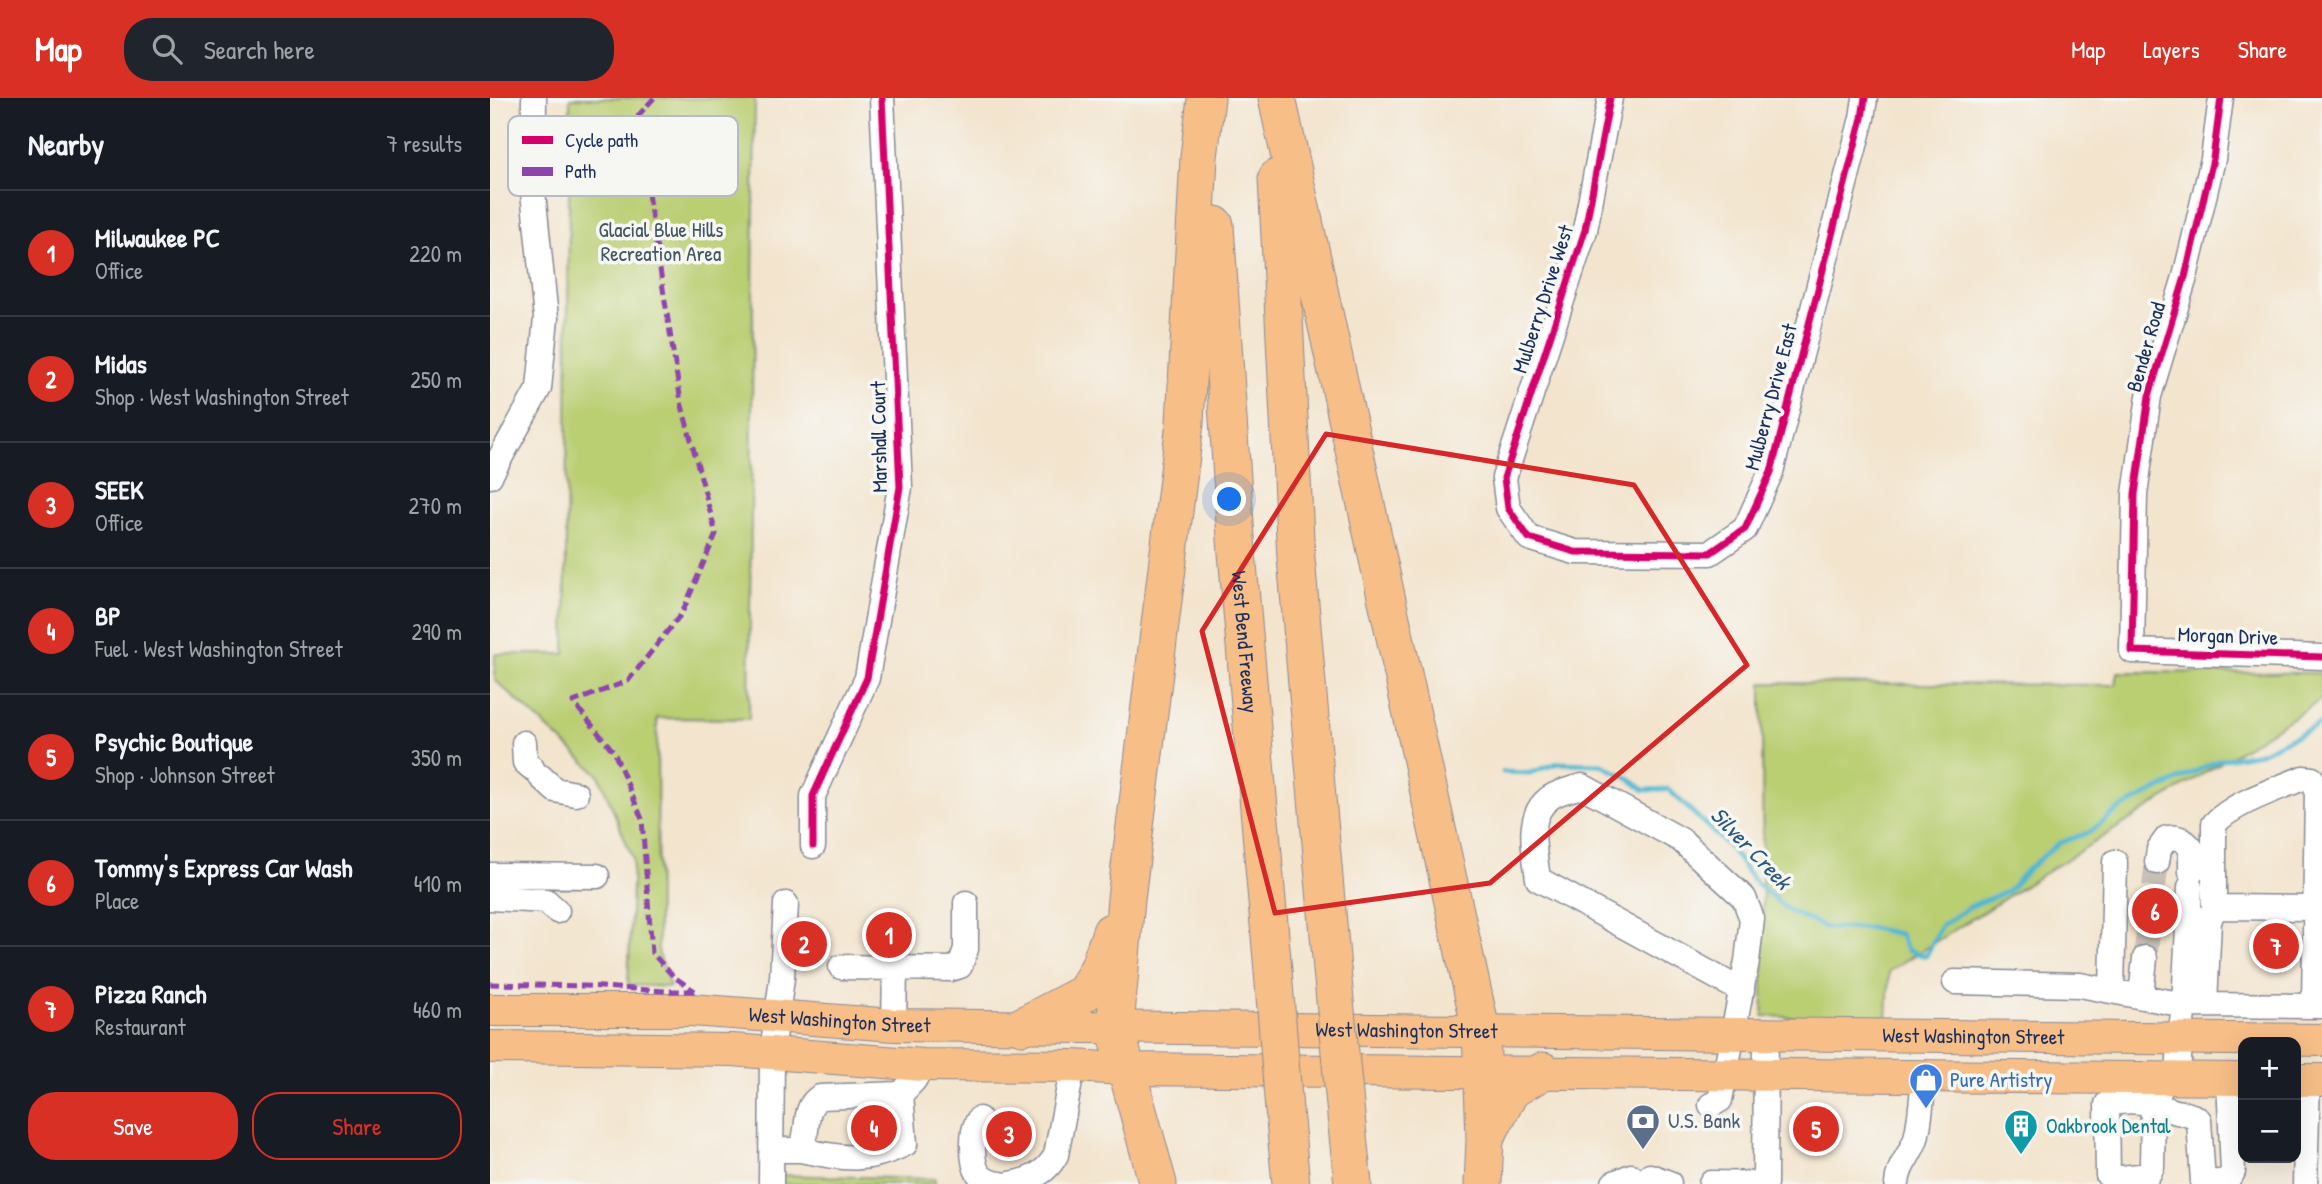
<!DOCTYPE html>
<html lang="en">
<head>
<meta charset="utf-8">
<style>
	body { margin:0; font-family:"Patrick Hand",sans-serif; background:#20242c; color:#f1f3f6 }
	.controls { position:absolute; right:21px; bottom:21px; display:grid; overflow:hidden; border-radius:14px; box-shadow:0 7px 28px #0002 }
	.controls button { width:63px; height:63px; display:grid; place-items:center; padding:0; border:0; border-bottom:2px solid #363941; background:#171b24; color:#f1f3f6; font:35px sans-serif }
	.you { position:absolute; left:740px; top:402px; width:24px; height:24px; margin:-18px; border:5px solid #fff; border-radius:50%; background:#1a73e8; box-shadow:0 0 0 10px #1a73e833 }
	.badge { display:grid; place-items:center; width:46px; height:46px; border-radius:50%; background:#d93025; color:#fff; font-size:23px; font-weight:700 }
	.pin { position:absolute; translate:-50% -50%; border:4px solid #fff; box-shadow:0 2px 7px #0006 }
	.list { margin:0; padding:0; list-style:none }
	h2 { display:flex; justify-content:space-between; align-items:center; height:91px; margin:0; padding:0 28px; font-size:30px }
	h2 small { font-size:23px; font-weight:400; color:#9ea1a6 }
	.list li { display:grid; grid-template-columns:46px 1fr auto; gap:21px; align-items:center; box-sizing:border-box; height:126px; padding:0 28px; border-top:2px solid #363941 }
	.list b { display:block; font-size:26px; white-space:nowrap }
	.list p { margin:0; font-size:23px; white-space:nowrap; color:#9ea1a6 }
	.list em { font-size:23px; font-style:normal; color:#9ea1a6 }
	.actions { display:flex; gap:14px; padding:21px 28px }
	.actions a { flex:1; padding:16px 0; border:2px solid #d93025; border-radius:28px; text-align:center; font-size:24px; color:#d93025 }
	.actions .main { background:#d93025; color:#fff }
	.icon { flex:none; width:38px; height:38px; fill:none; stroke:currentColor; stroke-width:2; stroke-linecap:round; stroke-linejoin:round }
	.map { position:relative; flex:none; width:1832px; height:1086px; overflow:hidden }
	header { display:flex; align-items:center; gap:42px; box-sizing:border-box; height:98px; padding:0 35px; background:#d93025; color:#fff }
	header strong { font-size:33px }
	nav { display:flex; gap:38px; margin-inline-start:auto; font-size:24px }
	.search { width:490px; height:63px; background:#20242c; display:flex; align-items:center; gap:18px; box-sizing:border-box; padding:0 24px; border-radius:28px; color:#9ea1a6; font-size:26px }
	main { display:flex }
	aside { flex:1; background:#171b24 }
	.map>svg:first-child { display:block }
	.green { fill:#bace72; stroke:#6a7e68; stroke-width:2 }
	.lines { fill:none; stroke-linecap:round; stroke-linejoin:round }
	.stream { stroke:#51b7cf; stroke-width:5 }
	.minor-tunnel { stroke:#c8c0b7; stroke-width:24; stroke-dasharray:24 12; stroke-linecap:butt }
	.minor-casing { stroke:#878a96; stroke-width:27 }
	.major-casing { stroke:#878a96; stroke-width:34 }
	.highway-casing { stroke:#878a96; stroke-width:39 }
	.minor { stroke:#fff; stroke-width:24 }
	.major { stroke:#f7be88; stroke-width:32 }
	.highway { stroke:#f7be88; stroke-width:37 }
	.highway-bridge-casing { stroke:#878a96; stroke-width:39; stroke-linecap:butt }
	.highway-bridge { stroke:#f7be88; stroke-width:37 }
	.quiet { stroke:#8e44ad; stroke-width:5; stroke-dasharray:10 5; stroke-linecap:butt }
	.cycleway-casing { stroke:#f6f6f2; stroke-width:11 }
	.cycleway { stroke:#d6006c; stroke-width:7 }
	.marked { fill:none; stroke:#d62828; stroke-width:5; stroke-linejoin:round }
	.labels { text-anchor:middle; stroke-width:7; stroke-linejoin:round; paint-order:stroke }
	.park-label { font-size:21px; fill:#435763; stroke:#f6f6f2 }
	.street-label { font-size:21px; fill:#1b2f5e; stroke:#f6f6f2 }
	.shop-label { font-size:21px; fill:#366cbe; stroke:#f6f6f2; text-anchor:start }
	.service-label { font-size:21px; fill:#4e5e75; stroke:#f6f6f2; text-anchor:start }
	.culture-label { font-size:21px; fill:#0d838f; stroke:#f6f6f2; text-anchor:start }
	.water-label { font-size:23px; font-style:italic; fill:#2b5880; stroke:#f6f6f2 }
	.key { fill:#f6f6f2; stroke:#b4bac6; stroke-width:2 }
	.key-label { font-size:19px; fill:#1b2f5e }
</style>
</head>
<body>
<header>
<strong>Map</strong>
<div class="search"><svg class="icon" aria-label="search" viewBox="0 0 24 24"><circle cx="10" cy="10" r="6"/><path d="M15 15l6 6"/></svg>Search here</div>
<nav><a>Map</a><a>Layers</a><a>Share</a></nav>
</header>
<main>
<aside>
<h2>Nearby<small>7 results</small></h2>
<ul class="list">
<li><span class="badge">1</span><div><b>Milwaukee PC</b><p>Office</p></div><em>220 m</em></li>
<li><span class="badge">2</span><div><b>Midas</b><p>Shop · West Washington Street</p></div><em>250 m</em></li>
<li><span class="badge">3</span><div><b>SEEK</b><p>Office</p></div><em>270 m</em></li>
<li><span class="badge">4</span><div><b>BP</b><p>Fuel · West Washington Street</p></div><em>290 m</em></li>
<li><span class="badge">5</span><div><b>Psychic Boutique</b><p>Shop · Johnson Street</p></div><em>350 m</em></li>
<li><span class="badge">6</span><div><b>Tommy's Express Car Wash</b><p>Place</p></div><em>410 m</em></li>
<li><span class="badge">7</span><div><b>Pizza Ranch</b><p>Restaurant</p></div><em>460 m</em></li>
</ul>
<div class="actions"><a class="main">Save</a><a>Share</a></div>
</aside>
<div class="map">
<svg width="1832" height="1086" viewBox="0 0 1832 1086">
	<rect width="100%" height="100%" fill="#f6f6f2"/>
	<filter id="ink" filterUnits="userSpaceOnUse"><feTurbulence type="fractalNoise" baseFrequency=".0143" numOctaves="2"/><feDisplacementMap in="SourceGraphic" scale="14" xChannelSelector="R" yChannelSelector="G"/><feConvolveMatrix kernelMatrix="1 2 1 2 8 2 1 2 1" color-interpolation-filters="sRGB"/></filter>
	<filter id="wash" filterUnits="userSpaceOnUse"><feTurbulence type="fractalNoise" baseFrequency=".00686" numOctaves="4" result="noise"/><feDisplacementMap in="SourceGraphic" scale="28" xChannelSelector="R" yChannelSelector="G"/><feGaussianBlur stdDeviation="1.57" result="paint"/><feColorMatrix in="noise" values="0 0 0 0 0 0 0 0 0 0 0 0 0 0 0 0 0 1.4 0 .05"/><feComposite in="paint" operator="in"/></filter>
	<g filter="url(#wash)">
		<rect width="100%" height="100%" fill="#f3e4cd"/>
		<path class="green" d="M80,0H265L259,621L167,620L168,853L180,889L138,887L143,761L109,677L5,582V556H75Z
			M1628,574L1832,575V601L1399,873L1397,923L1273,918L1272,585L1626,587Z
			M287,1077L445,1081V1086H287Z"/>
		<g class="lines">
			<path class="stream" d="M1013,674L1040,675L1068,665L1110,666L1140,681L1154,692L1178,691L1240,750L1265,784L1298,812L1336,830H1381L1410,836L1417,852L1436,858L1451,828L1481,808L1518,793L1538,771L1569,745L1600,734L1629,711L1729,662L1770,655L1832,625"/>
		</g>
	</g>
	<g filter="url(#ink)">
		<g class="lines">
			<path class="minor-tunnel" d="M1655,860L1667,764"/>
			<g class="minor-casing">
				<path id="minor" d="M1120,0L1095,132L1014,380L1018,410L1039,440L1085,454L1220,455L1255,431L1281,374L1372,20L1375,0
					M1731,0L1723,61L1695,179L1659,298L1645,396L1642,553L1832,559
					M0,378L49,290L56,220L43,94L44,0
					M34,645L35,664L42,670
					M51,679L65,692L86,696
					M323,748V698L377,580L410,389L392,0
					M1667,764L1669,751L1677,740C1688,738 1693,741 1701,750V774
					M0,777L107,778
					M0,800L56,803L67,813
					M1724,809L1824,810
					M351,869L460,871L470,868L476,851V805
					M1465,884L1590,887L1694,907L1700,789
					M1622,893L1625,764
					M1651,898L1655,860
					M1715,906L1719,824L1724,809V726C1743,705 1787,691 1813,680L1822,681L1827,688L1824,908
					M404,927L405,870
					M1671,980L1669,994L1663,1005L1662,1069L1658,1077L1623,1081L1618,1077L1617,1006C1644,1000 1657,1004 1683,1013C1692,1016 1700,1015 1709,1022L1713,1084L1721,1085L1737,1083L1743,1074L1739,981
					M1688,980L1690,941L1694,907L1832,908
					M1221,1007L1230,1002L1257,863L1262,821L1254,800L1191,742L1092,688C1083,691 1070,693 1061,699C1034,717 1045,754 1048,781L1252,893
					M489,1021C483,1031 483,1038 483,1049C483,1071 487,1083 510,1086
					M296,1052H310C321,1035 311,1010 330,999L411,996
					M310,1052C352,1060 375,1066 415,1046L411,996L424,982L433,967
					M1160,1078L1179,1085
					M1124,1085L1141,1078
					M1221,1085L1275,1086
					M281,1086L282,955L292,880L296,806
					M519,1086C539,1083 556,1076 566,1057L583,968
					M1275,1086L1276,936
					M1407,1086C1408,1067 1421,1057 1426,1040C1431,1020 1432,998 1434,977
					M1815,1086L1818,982"/>
			</g>
			<g class="major-casing">
				<g id="major">
					<path id="s1" d="M0,912H201L404,927L1832,942"/>
					<path d="M0,949L243,952L433,967L583,968L635,971L1753,981"/>
					<path d="M1806,982H1832"/>
				</g>
			</g>
			<g class="highway-casing">
				<g id="highway">
					<path d="M787,0L991,932L995,1041L993,1086"/>
					<path d="M787,80L806,460L842,871"/>
					<path id="s2" d="M725,127L747,455L783,873"/>
					<path d="M532,928L595,895L609,869L621,834"/>
					<path d="M794,1012L801,1086"/>
					<path d="M857,1028L863,1086"/>
					<path d="M997,1037L1021,992L1053,973"/>
					<path d="M668,1086L625,929L636,801L695,325L709,59L716,0"/>
				</g>
			</g>
			<use href="#minor" class="minor"/>
			<use href="#major" class="major"/>
			<use href="#highway" class="highway"/>
			<g class="highway-bridge-casing">
				<path id="highway-bridge" d="M842,871L857,1028
					M783,873L794,1012"/>
			</g>
			<use href="#highway-bridge" class="highway-bridge"/>
			<path class="quiet" d="M164,0L146,20L191,304L226,436L192,515L138,583L83,604L124,654L152,721L162,855L184,879L205,893
				M0,886L95,888L176,893H205"/>
			<g class="cycleway-casing">
				<path id="cycleway" d="M1120,0L1095,132L1014,380L1018,410L1039,440L1085,454L1220,455L1255,431L1281,374L1372,20L1375,0
					M1731,0L1723,61L1695,179L1659,298L1645,396L1642,553L1832,559
					M323,748V698L377,580L410,389L392,0"/>
			</g>
			<use href="#cycleway" class="cycleway"/>
		</g>
	</g>
	<path class="marked" d="M836,336L1144,387L1257,567L1000,785L785,815L712,533Z"/>
	<defs>
		<g id="shop-pin" transform="scale(1.75)"><path d="M0 17L-7.5 6A9.5 9.5 0 1 1 7.5 6Z" fill="#3f7fe0" stroke="#f6f6f2"/><path d="M-5-2.5h2.3a2.7 3.5 0 0 1 5.4 0H5L5.5 6h-11ZM-1.5-2.5h3a1.5 2.3 0 0 0-3 0Z" fill="#fff"/></g>
		<g id="bank-pin" transform="scale(1.75)"><path d="M0 17L-7.5 6A9.5 9.5 0 1 1 7.5 6Z" fill="#5c6f8a" stroke="#f6f6f2"/><path d="M-6-4H6V4H-6ZM0-2.3a2.3 2.3 0 1 0 0 4.6a2.3 2.3 0 1 0 0-4.6Z" fill="#fff"/></g>
		<g id="building-pin" transform="scale(1.75)"><path d="M0 17L-7.5 6A9.5 9.5 0 1 1 7.5 6Z" fill="#0f9aa8" stroke="#f6f6f2"/><path d="M-4-6H4V6H1V3H-1V6H-4ZM-2.5-4.3h1.7v1.8h-1.7ZM.8-4.3h1.7v1.8H.8ZM-2.5-1h1.7V.8h-1.7ZM.8-1h1.7V.8H.8Z" fill="#fff"/></g>
	</defs>
	<g fill-rule="evenodd">
		<use href="#shop-pin" x="1436" y="982"/>
		<use href="#bank-pin" x="1153" y="1023"/>
		<use href="#building-pin" x="1531" y="1028"/>
	</g>
	<g class="labels">
		<g class="park-label">
			<text x="171" y="139">Glacial Blue Hills<tspan x="171" dy="24">Recreation Area</tspan></text>
		</g>
		<g class="street-label">
			<text transform="translate(1053 201) rotate(-72)" y="7">Mulberry Drive West</text>
			<text transform="translate(1656 249) rotate(-74)" y="7">Bender Road</text>
			<text transform="translate(1281 299) rotate(-75)" y="7">Mulberry Drive East</text>
			<text transform="translate(389 339) rotate(-91)" y="7">Marshall Court</text>
			<text transform="translate(1738 538) rotate(2)" y="7">Morgan Drive</text>
			<text dy="7" stroke="none"><textPath href="#s2" startOffset="418">West Bend Freeway</textPath></text>
			<text dy="7" stroke="none"><textPath href="#s1" startOffset="350">West Washington Street</textPath></text>
			<text dy="7" stroke="none"><textPath href="#s1" startOffset="917">West Washington Street</textPath></text>
			<text dy="7" stroke="none"><textPath href="#s1" startOffset="1484">West Washington Street</textPath></text>
		</g>
		<g class="shop-label">
			<text x="1460" y="989">Pure Artistry</text>
		</g>
		<g class="service-label">
			<text x="1178" y="1030">U.S. Bank</text>
		</g>
		<g class="culture-label">
			<text x="1556" y="1035">Oakbrook Dental</text>
		</g>
		<g class="water-label">
			<text transform="translate(1261 750) rotate(46)" y="8">Silver Creek</text>
		</g>
	</g>
	<rect x="18" y="18" width="230" height="80" rx="10" class="key"/>
	<rect x="32" y="38" width="31" height="8" fill="#d6006c"/>
	<rect x="32" y="69" width="31" height="9" fill="#8e44ad"/>
	<g class="key-label">
		<text x="75" y="49">Cycle path</text>
		<text x="75" y="80">Path</text>
	</g>
</svg>
<div class="controls">
<button>+</button>
<button>−</button>
</div>
<div class="you"></div>
<div class="pin badge" style="left:399px;top:837px">1</div>
<div class="pin badge" style="left:314px;top:846px">2</div>
<div class="pin badge" style="left:519px;top:1036px">3</div>
<div class="pin badge" style="left:384px;top:1030px">4</div>
<div class="pin badge" style="left:1326px;top:1031px">5</div>
<div class="pin badge" style="left:1665px;top:813px">6</div>
<div class="pin badge" style="left:1786px;top:848px">7</div>
</div>
</main>
</body>
</html>
